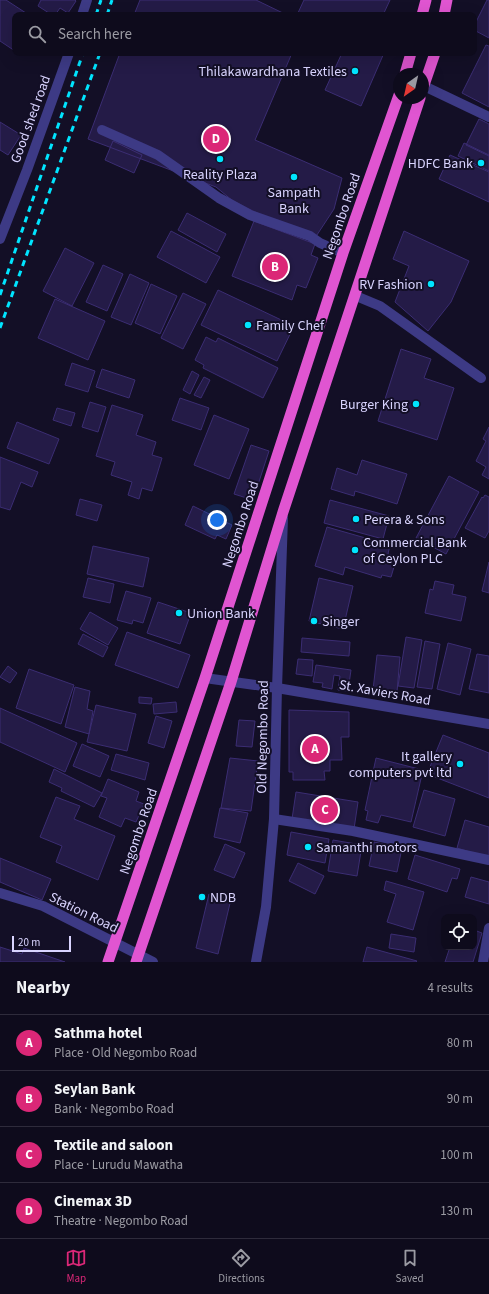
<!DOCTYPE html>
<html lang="en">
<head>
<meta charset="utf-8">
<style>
	body { margin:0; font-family:"Source Sans 3",sans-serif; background:#171425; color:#f1f3f6 }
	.controls { position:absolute; right:12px; bottom:12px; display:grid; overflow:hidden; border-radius:8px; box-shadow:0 4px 16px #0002 }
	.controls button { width:36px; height:36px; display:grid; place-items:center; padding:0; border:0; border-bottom:1px solid #2e2b3b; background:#0e0b1c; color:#f1f3f6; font:20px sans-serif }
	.compass { position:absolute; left:393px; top:68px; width:36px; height:36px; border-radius:50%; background:#0e0b1c; box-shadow:0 4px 16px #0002; rotate:214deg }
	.scale { position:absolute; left:12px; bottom:10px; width:59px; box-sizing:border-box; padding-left:4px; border:2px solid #d9d4ff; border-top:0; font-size:11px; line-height:14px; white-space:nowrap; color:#d9d4ff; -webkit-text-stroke:3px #130f26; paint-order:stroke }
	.you { position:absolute; left:217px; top:520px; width:14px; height:14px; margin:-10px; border:3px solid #fff; border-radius:50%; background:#1a73e8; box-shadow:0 0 0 6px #1a73e833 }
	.badge { display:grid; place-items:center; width:26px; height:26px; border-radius:50%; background:#db2777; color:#fff; font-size:13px; font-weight:700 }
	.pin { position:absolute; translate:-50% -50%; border:2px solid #fff; box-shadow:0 1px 4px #0006 }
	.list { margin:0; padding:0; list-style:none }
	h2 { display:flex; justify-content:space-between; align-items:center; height:52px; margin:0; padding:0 16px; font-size:17px }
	h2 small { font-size:13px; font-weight:400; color:#9b9ba3 }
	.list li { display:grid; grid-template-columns:26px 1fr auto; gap:12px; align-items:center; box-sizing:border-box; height:56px; padding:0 16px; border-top:1px solid #2e2b3b }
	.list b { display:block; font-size:15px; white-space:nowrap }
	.list p { margin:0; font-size:13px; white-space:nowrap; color:#9b9ba3 }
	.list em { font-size:13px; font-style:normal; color:#9b9ba3 }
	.icon { flex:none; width:22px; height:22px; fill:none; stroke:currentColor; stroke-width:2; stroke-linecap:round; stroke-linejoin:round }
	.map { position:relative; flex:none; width:489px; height:962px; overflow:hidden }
	.search { position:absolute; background:#0e0b1c; box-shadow:0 4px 16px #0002; left:12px; right:12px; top:12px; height:44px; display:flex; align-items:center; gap:10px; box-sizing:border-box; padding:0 14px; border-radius:8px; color:#9b9ba3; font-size:15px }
	.sheet { height:276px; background:#0e0b1c }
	nav { display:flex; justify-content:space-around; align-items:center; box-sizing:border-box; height:56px; border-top:1px solid #2e2b3b; background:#0e0b1c; font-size:11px; color:#9b9ba3 }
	nav a { display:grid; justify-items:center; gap:2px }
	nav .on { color:#db2777 }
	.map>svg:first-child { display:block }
	.building { fill:#241b47; stroke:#3b2d73 }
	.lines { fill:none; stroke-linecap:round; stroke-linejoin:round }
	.service { stroke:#3d3a85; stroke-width:10 }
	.minor { stroke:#3d3a85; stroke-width:10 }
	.tertiary { stroke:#3d3a85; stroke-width:10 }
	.trunk { stroke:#e055d1; stroke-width:11 }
	.rail { stroke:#00e5ff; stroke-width:3; stroke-dasharray:6 5; stroke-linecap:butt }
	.poi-dot { fill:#00e5ff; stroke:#130f26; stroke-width:1.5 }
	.labels { text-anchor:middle; stroke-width:4; stroke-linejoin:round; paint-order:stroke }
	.poi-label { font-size:14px; fill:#d9d4ff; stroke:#130f26; text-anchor:start }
	.street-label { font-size:14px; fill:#d9d4ff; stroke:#130f26 }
</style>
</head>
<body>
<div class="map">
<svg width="489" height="962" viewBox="0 0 489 962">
	<rect width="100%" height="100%" fill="#130f26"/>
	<path class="building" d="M0,0H6L29,15H15V51L0,41Z
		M41,0H75L76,1L68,13L60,8L55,15H52L38,6Z
		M140,0H256L287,15H134Z
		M304,0H390L383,15H297Z
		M487,0H489V38L474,30V26Z
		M486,45L489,46V107L462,93Z
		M120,53H292L255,140L342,178L334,209L313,241L233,201L216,187L88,139Z
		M342,53H384L361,106L325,90Z
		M479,119L489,124V156L466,145Z
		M0,122L21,135L8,155L0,150Z
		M113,141L142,155L134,173L105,160Z
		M464,143L489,155V171L458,156Z
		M450,155L489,172V202L439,179Z
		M187,213L226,234L217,252L178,230Z
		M254,221L315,244L311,255L318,258L306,288L297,285L292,300L232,276Z
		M171,231L220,257L206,283L157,257Z
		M404,231L469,261L451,302L428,331L395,302L409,266L393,259Z
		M65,248L94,263L72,306L43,291Z
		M103,265L123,274L107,311L86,302Z
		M130,274L149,283L131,325L111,317Z
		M151,284L177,296L160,334L135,323Z
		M218,290L294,326L277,361L201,325Z
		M183,293L206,304L183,349L161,338Z
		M55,299L105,321L88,360L38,338Z
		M206,337L216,342L218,338L278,368L263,398L203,368L204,365L195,360Z
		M401,349L431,359L424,378L454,388L437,440L378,421Z
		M72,363L95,371L88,392L65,385Z
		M102,369L135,380L129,398L96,387Z
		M192,371L199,375L190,394L183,390Z
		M204,377L210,380L201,398L194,395Z
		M180,398L209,408L201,430L172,420Z
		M90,402L106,407L98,432L82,427Z
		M112,405L143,415L136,435L156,442L152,455L162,458L152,491L142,488L139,499L128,495L132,482L111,475L115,462L96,456Z
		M57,408L75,413L71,426L53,420Z
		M214,415L249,429L229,479L194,465Z
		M17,422L59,439L49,464L7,448Z
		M489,427V479L482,475L486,467L476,461L486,441L483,439Z
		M251,445L269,451L253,500L234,494Z
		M0,457L38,472L32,487L21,482L10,510L0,507Z
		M362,460L407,474L397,504L355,491L354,496L331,489L337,468L357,475Z
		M449,476L479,492L446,554L416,538Z
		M485,495L489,497V531L485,538L465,528L482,497L483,498Z
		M80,499L102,505L97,521L76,515Z
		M330,500L389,516L383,539L324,523Z
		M193,506L232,525L226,539L217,535L215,539L185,525Z
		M327,527L390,545L388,554L397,557L391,577L382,575L381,578L345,567L343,575L315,566Z
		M93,546L149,558L143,587L87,574Z
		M489,562V593L482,591Z
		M88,578L114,584L110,603L83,597Z
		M319,578L353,586L343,629L309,621Z
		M435,581L454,585L452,594L466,597L461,621L425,613L430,589L433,590Z
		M126,591L151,598L143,623L133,620L132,624L117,620Z
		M158,602L191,613L180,644L147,633Z
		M90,612L118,628L108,645L80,629Z
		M127,632L190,655L178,688L115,665Z
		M83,634L108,647L103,657L78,644Z
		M406,637L422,640L414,688L398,686Z
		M302,638L350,642L349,656L301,652Z
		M425,641L440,644L432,689L417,687Z
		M448,643L471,649L460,695L437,689Z
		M477,654L489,656V693L469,689Z
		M377,655L400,657L397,692L373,690Z
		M298,659L313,660L312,676L296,674Z
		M316,665L351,670L348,691L338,690L340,676L334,675L332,689L322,687L323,683L313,682Z
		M8,666L17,673L10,683L0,677Z
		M29,669L74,685L61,724L16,708Z
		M75,687L90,691L87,709L93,711L89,734L65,727Z
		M139,697L152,698L151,704L139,703Z
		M176,702L177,712L154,714L153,704Z
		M96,705L136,714L127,751L87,742Z
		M0,708L77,743L65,772L0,742Z
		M289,710L349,712V737H341L342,760H330V771H324L325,780H293V772H289Z
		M156,716L172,721L164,748L148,743Z
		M239,720L255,721L252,747L236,746Z
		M443,735L489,753V798L427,774Z
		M82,744L109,756L100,777L73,766Z
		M116,754L149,763L145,780L111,770Z
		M230,758L258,761L251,811L221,808Z
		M376,758L423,770L411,822L381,815L378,823L366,820L368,811L365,810Z
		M54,769L102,793L94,807L61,791L62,788L49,782Z
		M108,779L139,792L136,801L144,804L136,822L125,818L121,827L99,817L107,798L101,796Z
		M424,790L455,799L445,836L413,827Z
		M296,792L358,802L354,829L292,819Z
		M56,797L80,806L74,819L115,836L98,880L56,862L62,846L40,837Z
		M220,808L248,813L240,843L214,837Z
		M465,820L489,827V858L457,848Z
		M291,832L329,839L325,863L287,855Z
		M333,840L362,845L357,876L328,871Z
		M374,842L402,848L397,872L369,866Z
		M225,844L245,853L234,878L214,870Z
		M415,855L460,869L457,879L452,878L447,892L408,879Z
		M0,858L51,879L42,900L0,882Z
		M298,863L324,876L315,894L289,881Z
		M471,877L489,882V904L465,897Z
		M386,881L424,892L413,930L387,922L396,894L384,890Z
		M209,894L231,899L218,954L196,948Z
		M474,930L482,933L473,962H445L450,947H474Z
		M391,934L416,938L414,952L389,948Z
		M0,947L22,954L24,948L65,962H0Z
		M367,947L417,961L416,962H363Z"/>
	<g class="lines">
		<path class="service" d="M424,86L489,117"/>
		<path class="minor" d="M82,15L87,0
			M102,130L158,155L219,198L250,215L310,236L320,243L343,253
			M0,239L27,170L69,53
			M356,296L380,306L481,378
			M205,678L277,688L489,724
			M274,819L353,831L489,860
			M483,962L489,928"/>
		<path class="tertiary" d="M0,893L43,906L153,962
			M256,962L266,907L274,819L277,688L283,518"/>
		<path class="trunk" d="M422,15L426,0
			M444,15L447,0
			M405,74L411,53
			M423,88L435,53
			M108,962L205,678L343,253L399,95
			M136,962L231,682L283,512L420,98"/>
		<path class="rail" d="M96,15L101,0
			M107,15L112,0
			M0,295L83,53
			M0,328L100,53"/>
	</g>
	<g class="poi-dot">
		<circle cx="355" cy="71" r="4"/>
		<circle cx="220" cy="159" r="4"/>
		<circle cx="481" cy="163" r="4"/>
		<circle cx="294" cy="177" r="4"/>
		<circle cx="431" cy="284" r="4"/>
		<circle cx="248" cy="325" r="4"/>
		<circle cx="416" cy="404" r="4"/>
		<circle cx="356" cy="519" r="4"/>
		<circle cx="355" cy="550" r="4"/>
		<circle cx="179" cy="613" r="4"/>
		<circle cx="314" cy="621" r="4"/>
		<circle cx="460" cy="764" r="4"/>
		<circle cx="308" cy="847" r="4"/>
		<circle cx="202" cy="897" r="4"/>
	</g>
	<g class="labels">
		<g class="poi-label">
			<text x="347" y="76" text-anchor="end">Thilakawardhana Textiles</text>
			<text x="473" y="168" text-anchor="end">HDFC Bank</text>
			<text x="220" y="179" text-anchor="middle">Reality Plaza</text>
			<text x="294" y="197" text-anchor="middle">Sampath<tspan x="294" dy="16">Bank</tspan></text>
			<text x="423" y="289" text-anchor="end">RV Fashion</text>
			<text x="256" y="330">Family Chef</text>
			<text x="408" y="409" text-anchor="end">Burger King</text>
			<text x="364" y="524">Perera &amp; Sons</text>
			<text x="363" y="547">Commercial Bank<tspan x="363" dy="16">of Ceylon PLC</tspan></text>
			<text x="187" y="618">Union Bank</text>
			<text x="322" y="626">Singer</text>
			<text x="452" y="761" text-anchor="end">It gallery<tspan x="452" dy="16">computers pvt ltd</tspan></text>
			<text x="316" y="852">Samanthi motors</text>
			<text x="210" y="902">NDB</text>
		</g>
		<g class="street-label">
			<text transform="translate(30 119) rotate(-70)" y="5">Good shed road</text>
			<text transform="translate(341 216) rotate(-71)" y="5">Negombo Road</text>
			<text transform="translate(240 524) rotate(-72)" y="5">Negombo Road</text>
			<text transform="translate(385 692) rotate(10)" y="5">St. Xaviers Road</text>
			<text transform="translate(262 737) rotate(-89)" y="5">Old Negombo Road</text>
			<text transform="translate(138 831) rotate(-71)" y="5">Negombo Road</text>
			<text transform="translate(84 912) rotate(26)" y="5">Station Road</text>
		</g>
	</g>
</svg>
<div class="controls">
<button><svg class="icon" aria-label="locate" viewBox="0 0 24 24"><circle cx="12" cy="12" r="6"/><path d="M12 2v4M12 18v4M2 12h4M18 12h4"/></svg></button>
</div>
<svg class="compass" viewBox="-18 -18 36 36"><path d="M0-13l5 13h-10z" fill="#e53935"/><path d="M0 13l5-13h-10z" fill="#9b9ba3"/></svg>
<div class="scale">20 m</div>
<div class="you"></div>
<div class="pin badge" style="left:315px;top:749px">A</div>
<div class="pin badge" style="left:275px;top:267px">B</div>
<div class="pin badge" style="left:325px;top:810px">C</div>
<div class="pin badge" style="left:216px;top:139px">D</div>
<div class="search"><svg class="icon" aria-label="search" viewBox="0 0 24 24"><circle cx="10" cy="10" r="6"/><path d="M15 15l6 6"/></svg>Search here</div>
</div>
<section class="sheet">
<h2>Nearby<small>4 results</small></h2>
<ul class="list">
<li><span class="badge">A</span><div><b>Sathma hotel</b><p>Place · Old Negombo Road</p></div><em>80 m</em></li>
<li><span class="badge">B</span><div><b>Seylan Bank</b><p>Bank · Negombo Road</p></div><em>90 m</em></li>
<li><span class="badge">C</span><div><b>Textile and saloon</b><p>Place · Lurudu Mawatha</p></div><em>100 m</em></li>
<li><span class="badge">D</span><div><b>Cinemax 3D</b><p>Theatre · Negombo Road</p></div><em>130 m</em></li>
</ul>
</section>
<nav>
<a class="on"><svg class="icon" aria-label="map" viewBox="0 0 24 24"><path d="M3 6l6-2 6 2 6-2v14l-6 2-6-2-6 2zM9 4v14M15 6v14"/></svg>Map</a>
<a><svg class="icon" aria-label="directions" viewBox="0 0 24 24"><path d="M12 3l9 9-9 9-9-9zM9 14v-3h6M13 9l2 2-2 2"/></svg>Directions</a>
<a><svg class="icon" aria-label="saved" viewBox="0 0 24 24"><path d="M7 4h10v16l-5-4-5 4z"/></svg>Saved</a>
</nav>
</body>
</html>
